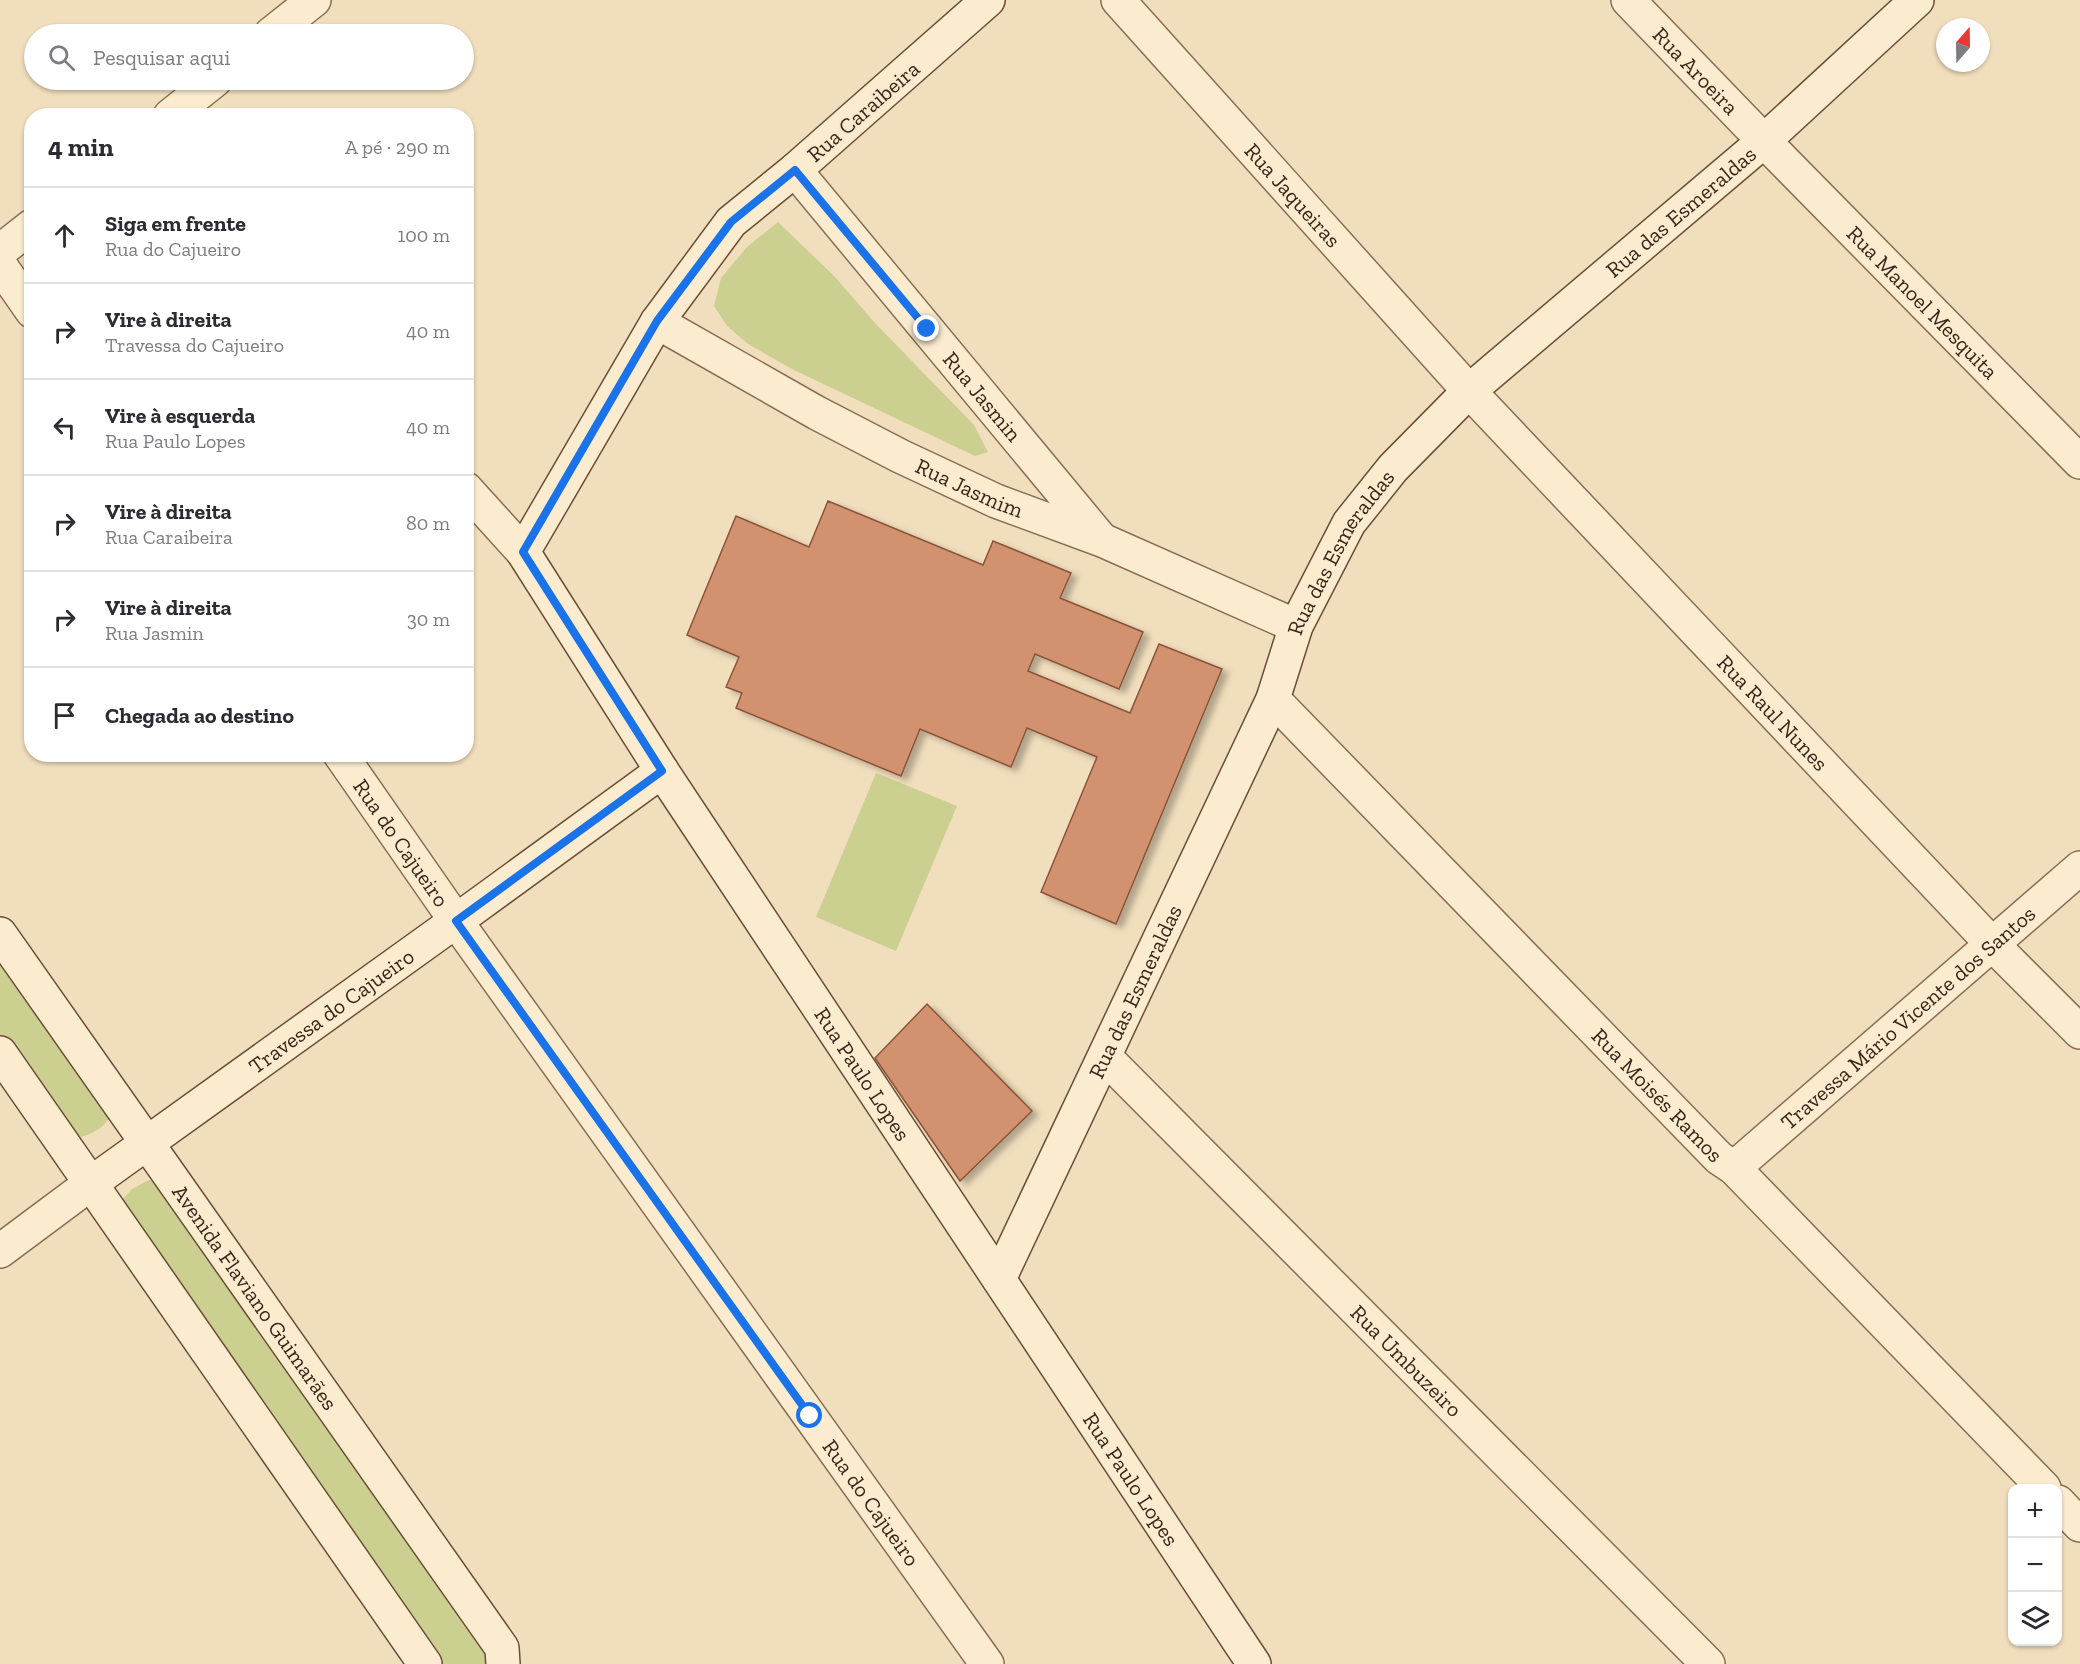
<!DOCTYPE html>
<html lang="pt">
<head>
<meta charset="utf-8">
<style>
	body { margin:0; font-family:"Zilla Slab",serif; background:#f7f7f7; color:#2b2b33 }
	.controls { position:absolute; right:18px; bottom:18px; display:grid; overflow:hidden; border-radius:12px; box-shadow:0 2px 4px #0004 }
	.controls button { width:54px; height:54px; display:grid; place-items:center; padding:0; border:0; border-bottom:2px solid #e1e1e2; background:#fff; color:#2b2b33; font:30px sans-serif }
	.compass { position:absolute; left:1936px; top:18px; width:54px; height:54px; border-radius:50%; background:#fff; box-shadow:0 2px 4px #0004; rotate:20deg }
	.stop { position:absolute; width:18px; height:18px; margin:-14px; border:4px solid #1a73e8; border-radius:50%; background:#fff }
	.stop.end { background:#1a73e8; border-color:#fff; box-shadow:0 2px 6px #0008 }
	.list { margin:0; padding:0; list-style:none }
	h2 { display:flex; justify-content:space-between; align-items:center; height:78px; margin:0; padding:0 24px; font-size:26px }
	h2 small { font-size:20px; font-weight:400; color:#7c7c81 }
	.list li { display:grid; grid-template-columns:39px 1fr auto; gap:18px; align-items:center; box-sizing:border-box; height:96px; padding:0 24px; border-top:2px solid #e1e1e2 }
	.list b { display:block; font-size:22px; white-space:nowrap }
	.list p { margin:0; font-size:20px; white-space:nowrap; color:#7c7c81 }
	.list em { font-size:20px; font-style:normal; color:#7c7c81 }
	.icon { flex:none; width:33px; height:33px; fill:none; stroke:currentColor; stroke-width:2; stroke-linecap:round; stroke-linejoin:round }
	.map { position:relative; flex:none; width:2080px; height:1664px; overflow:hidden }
	.search { position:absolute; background:#fff; box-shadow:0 2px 4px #0004; left:24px; top:24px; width:450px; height:66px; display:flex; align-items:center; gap:15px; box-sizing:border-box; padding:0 21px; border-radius:33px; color:#7c7c81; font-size:22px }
	.panel { position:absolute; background:#fff; box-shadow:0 2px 4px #0004; left:24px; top:108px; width:450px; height:654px; border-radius:24px }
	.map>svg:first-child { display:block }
	.green { fill:#cbcf90 }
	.building { fill:#d2926f; stroke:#8a5439; stroke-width:1.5; filter:url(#shadow) }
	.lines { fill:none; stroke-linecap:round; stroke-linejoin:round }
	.street-casing { stroke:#896d55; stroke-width:36 }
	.secondary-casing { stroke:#6b4e38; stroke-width:36 }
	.street { stroke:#fbecd0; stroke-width:33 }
	.secondary { stroke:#fbecd0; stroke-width:33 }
	.route { stroke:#1a73e8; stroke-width:8 }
	.labels { text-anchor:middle; stroke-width:4.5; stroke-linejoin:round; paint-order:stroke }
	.street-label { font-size:22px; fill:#37271a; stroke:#f8e9cc }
</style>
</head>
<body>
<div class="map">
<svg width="2080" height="1664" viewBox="0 0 2080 1664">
	<defs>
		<filter id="shadow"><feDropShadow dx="6" dy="4" stdDeviation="3" flood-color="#0004"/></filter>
	</defs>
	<rect width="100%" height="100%" fill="#f1debc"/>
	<path class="green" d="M778,222L835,277L875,323L974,425L988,452L975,456L792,369L748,344L727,326L714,306L721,278L747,247Z
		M876,773L957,806L896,951L816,917Z
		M0,949L114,1109C106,1127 96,1133 77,1138L0,1049Z
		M149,1180L170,1185L497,1664H441L121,1201L132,1189Z"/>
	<path class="building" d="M828,501L983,565L993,541L1071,573L1060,598L1143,632L1119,689L1035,654L1028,671L1130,713L1159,644L1222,669L1116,924L1041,892L1097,757L1027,728L1011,767L920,729L901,776L736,708L742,693L726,687L739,657L687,635L736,516L809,547Z
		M927,1004L1032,1111L960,1181L875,1058Z"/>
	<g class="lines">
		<g class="street-casing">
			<g id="street">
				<path id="s1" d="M1118,0L1469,391L1992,944L2080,1032"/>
				<path id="s2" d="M1628,0L1764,141L2080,462"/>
				<path d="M271,34L314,0"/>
				<path d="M170,116L215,80"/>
				<path id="s3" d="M795,170L1101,539"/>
				<path d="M0,251L32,226"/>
				<path d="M0,265L32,311"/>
				<path id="s4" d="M657,322L817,413L900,456L996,501L1102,540L1296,626"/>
				<path d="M466,489L523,552"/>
				<path id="s5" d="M1273,699L1719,1158L1734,1168L2044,1488"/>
				<path id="s6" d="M340,754L456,921L987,1664"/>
				<path id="s7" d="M1105,1057L1708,1664"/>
				<path id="s8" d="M1734,1168L2080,868"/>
				<path d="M0,1251L90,1184"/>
				<path d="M2058,1502L2080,1525"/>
			</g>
		</g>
		<g class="secondary-casing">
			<g id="secondary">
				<path id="s9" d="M988,0L795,170L731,222L657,322L523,552L662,771L1254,1664"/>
				<path id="s10" d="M0,934L502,1648L503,1664"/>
				<path d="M0,1053L425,1664"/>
				<path id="s11" d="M90,1184L456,921L662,771"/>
				<path id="s12" d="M999,1279L1273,699L1296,626L1349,523L1393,468L1469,391L1764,141L1917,0"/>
			</g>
		</g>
		<use href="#street" class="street"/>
		<use href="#secondary" class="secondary"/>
	</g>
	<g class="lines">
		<path class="route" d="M810,1416L456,921L662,771L523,552L657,321L731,222L795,170L927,329"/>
	</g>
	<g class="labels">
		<g class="street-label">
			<text dy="8" stroke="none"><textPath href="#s2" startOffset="98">Rua Aroeira</textPath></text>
			<text transform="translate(863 111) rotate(-41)" y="8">Rua Caraibeira</text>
			<text dy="8" stroke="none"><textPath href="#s1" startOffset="262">Rua Jaqueiras</textPath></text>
			<text dy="8" stroke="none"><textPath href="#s12" startOffset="1290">Rua das Esmeraldas</textPath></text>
			<text dy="8" stroke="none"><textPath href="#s2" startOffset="422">Rua Manoel Mesquita</textPath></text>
			<text dy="8" stroke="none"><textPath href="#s3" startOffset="294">Rua Jasmin</textPath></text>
			<text dy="8" stroke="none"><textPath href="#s4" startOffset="354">Rua Jasmim</textPath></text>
			<text dy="8" stroke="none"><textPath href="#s12" startOffset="804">Rua das Esmeraldas</textPath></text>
			<text dy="8" stroke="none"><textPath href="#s1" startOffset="968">Rua Raul Nunes</textPath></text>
			<text dy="8" stroke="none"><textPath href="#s6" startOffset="108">Rua do Cajueiro</textPath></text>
			<text dy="8" stroke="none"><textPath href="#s12" startOffset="318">Rua das Esmeraldas</textPath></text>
			<text dy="8" stroke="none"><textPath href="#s11" startOffset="297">Travessa do Cajueiro</textPath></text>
			<text dy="8" stroke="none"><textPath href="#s8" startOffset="230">Travessa Mário Vicente dos Santos</textPath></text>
			<text dy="8" stroke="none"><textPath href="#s9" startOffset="1353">Rua Paulo Lopes</textPath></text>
			<text dy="8" stroke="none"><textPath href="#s5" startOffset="552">Rua Moisés Ramos</textPath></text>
			<text dy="8" stroke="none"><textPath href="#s10" startOffset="444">Avenida Flaviano Guimarães</textPath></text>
			<text dy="8" stroke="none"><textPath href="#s7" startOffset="428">Rua Umbuzeiro</textPath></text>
			<text dy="8" stroke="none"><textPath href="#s9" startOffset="1839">Rua Paulo Lopes</textPath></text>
			<text dy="8" stroke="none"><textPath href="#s6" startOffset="918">Rua do Cajueiro</textPath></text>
		</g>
	</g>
</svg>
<div class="controls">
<button>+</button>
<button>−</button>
<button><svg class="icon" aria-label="layers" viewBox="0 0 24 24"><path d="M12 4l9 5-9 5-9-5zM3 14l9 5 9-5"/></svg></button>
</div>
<svg class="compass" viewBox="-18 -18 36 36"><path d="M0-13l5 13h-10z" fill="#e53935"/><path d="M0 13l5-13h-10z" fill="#7c7c81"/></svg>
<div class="stop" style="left:810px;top:1416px"></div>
<div class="stop end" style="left:927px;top:329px"></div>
<div class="search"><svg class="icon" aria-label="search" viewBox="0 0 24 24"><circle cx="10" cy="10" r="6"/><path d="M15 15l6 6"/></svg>Pesquisar aqui</div>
<section class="panel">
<h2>4 min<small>A pé · 290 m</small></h2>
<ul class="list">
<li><svg class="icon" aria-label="ahead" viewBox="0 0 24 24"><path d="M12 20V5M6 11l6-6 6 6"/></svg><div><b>Siga em frente</b><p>Rua do Cajueiro</p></div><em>100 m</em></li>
<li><svg class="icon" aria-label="right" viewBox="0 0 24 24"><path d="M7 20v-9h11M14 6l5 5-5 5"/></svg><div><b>Vire à direita</b><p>Travessa do Cajueiro</p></div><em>40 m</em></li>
<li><svg class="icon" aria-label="left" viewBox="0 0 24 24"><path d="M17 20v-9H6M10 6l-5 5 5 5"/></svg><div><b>Vire à esquerda</b><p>Rua Paulo Lopes</p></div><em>40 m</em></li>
<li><svg class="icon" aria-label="right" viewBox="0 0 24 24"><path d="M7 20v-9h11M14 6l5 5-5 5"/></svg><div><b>Vire à direita</b><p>Rua Caraibeira</p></div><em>80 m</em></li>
<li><svg class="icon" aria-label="right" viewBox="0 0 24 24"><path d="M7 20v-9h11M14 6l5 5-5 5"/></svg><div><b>Vire à direita</b><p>Rua Jasmin</p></div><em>30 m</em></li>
<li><svg class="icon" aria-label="arrive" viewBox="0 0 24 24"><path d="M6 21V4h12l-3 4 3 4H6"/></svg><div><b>Chegada ao destino</b></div></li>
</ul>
</section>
</div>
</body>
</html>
